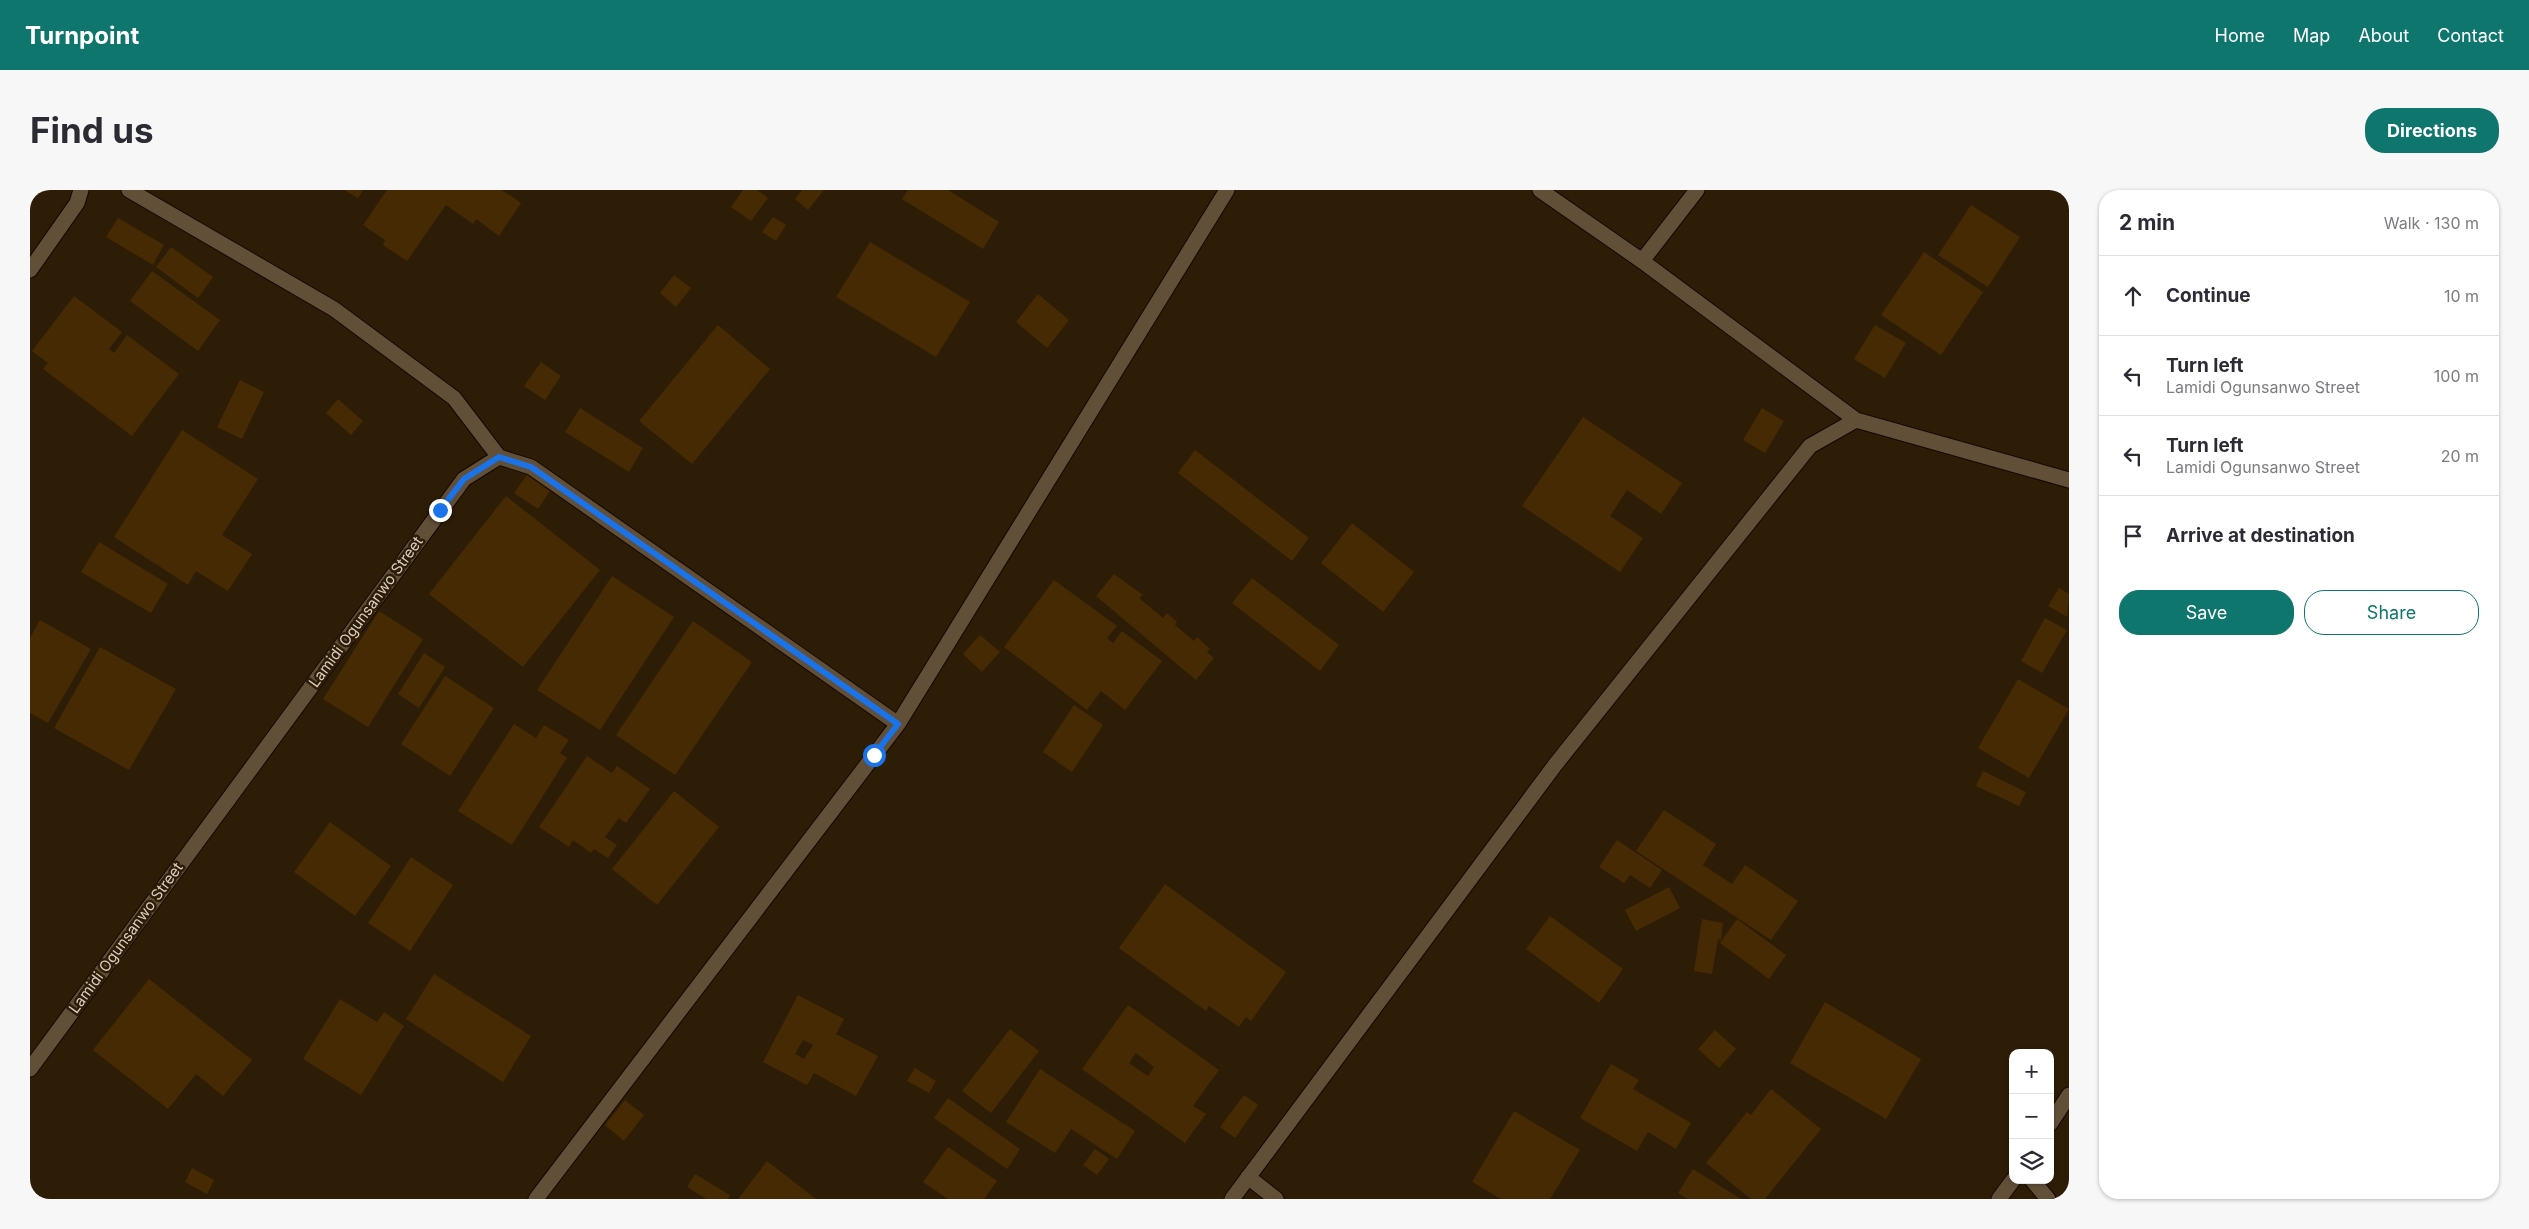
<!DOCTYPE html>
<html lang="en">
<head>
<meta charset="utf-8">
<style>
	body { margin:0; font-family:Inter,sans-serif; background:#f7f7f7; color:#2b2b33 }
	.controls { position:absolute; right:15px; bottom:15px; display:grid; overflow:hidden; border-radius:10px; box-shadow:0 1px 4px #0004 }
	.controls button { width:45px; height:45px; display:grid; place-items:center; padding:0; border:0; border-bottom:1px solid #e1e1e2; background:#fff; color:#2b2b33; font:25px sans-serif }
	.stop { position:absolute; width:15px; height:15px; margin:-11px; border:4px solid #1a73e8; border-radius:50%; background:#fff }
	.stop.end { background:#1a73e8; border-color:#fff; box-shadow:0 1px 5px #0008 }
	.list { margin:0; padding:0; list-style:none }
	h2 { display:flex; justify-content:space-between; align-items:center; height:65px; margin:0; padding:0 20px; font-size:21px }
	h2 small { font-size:16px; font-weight:400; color:#7c7c81 }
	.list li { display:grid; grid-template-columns:32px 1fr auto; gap:15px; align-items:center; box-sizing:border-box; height:80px; padding:0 20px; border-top:1px solid #e1e1e2 }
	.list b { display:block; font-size:19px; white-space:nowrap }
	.list p { margin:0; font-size:16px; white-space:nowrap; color:#7c7c81 }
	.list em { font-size:16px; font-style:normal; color:#7c7c81 }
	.actions { display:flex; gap:10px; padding:15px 20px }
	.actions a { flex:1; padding:11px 0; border:1px solid #0f766e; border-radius:20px; text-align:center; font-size:18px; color:#0f766e }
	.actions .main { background:#0f766e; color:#fff }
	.icon { flex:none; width:28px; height:28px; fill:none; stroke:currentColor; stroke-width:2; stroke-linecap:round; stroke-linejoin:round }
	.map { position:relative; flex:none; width:2039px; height:1009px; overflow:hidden; border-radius:20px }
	header { display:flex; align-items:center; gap:30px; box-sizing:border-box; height:70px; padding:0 25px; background:#0f766e; color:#fff }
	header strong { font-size:24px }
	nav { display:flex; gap:28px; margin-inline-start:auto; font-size:18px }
	.intro { display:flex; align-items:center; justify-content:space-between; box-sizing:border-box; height:120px; padding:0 30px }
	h1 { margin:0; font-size:35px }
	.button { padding:12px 22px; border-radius:20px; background:#0f766e; color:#fff; font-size:18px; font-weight:700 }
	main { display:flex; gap:30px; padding:0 30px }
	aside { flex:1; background:#fff; border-radius:20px; box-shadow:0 1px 4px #0004 }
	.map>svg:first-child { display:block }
	.building { fill:#452a03; fill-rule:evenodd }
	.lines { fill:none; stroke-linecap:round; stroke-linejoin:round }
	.minor-casing { stroke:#150600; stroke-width:17 }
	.minor { stroke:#624f38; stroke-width:15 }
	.route { stroke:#1a73e8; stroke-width:6 }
	.labels { text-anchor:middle; stroke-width:5; stroke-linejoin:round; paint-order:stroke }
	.street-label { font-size:15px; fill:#dbcfc2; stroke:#2e1d06 }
</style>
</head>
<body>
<header>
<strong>Turnpoint</strong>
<nav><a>Home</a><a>Map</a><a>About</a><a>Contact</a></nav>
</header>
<div class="intro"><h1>Find us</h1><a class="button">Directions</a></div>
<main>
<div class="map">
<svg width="2039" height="1009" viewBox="0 0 2039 1009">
	<rect width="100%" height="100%" fill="#2e1d06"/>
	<path class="building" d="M314,0H333L328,8Z
		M357,0H472L491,13L469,46L446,29L443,34L416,15L377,71L353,55L355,50L333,35Z
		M713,0H727L738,8L721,31L701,17Z
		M772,0H794L778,20L765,9Z
		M878,0H918L969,32L953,59L872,9Z
		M1941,15L1990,47L1958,97L1908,65Z
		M743,27L756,35L746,51L732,42Z
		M88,28L134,55L123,75L76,47Z
		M840,52L940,112L906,167L806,107Z
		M141,57L183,87L168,108L126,77Z
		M1894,62L1953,102L1911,165L1851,125Z
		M122,81L190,130L168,161L100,111Z
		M644,85L661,98L646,117L630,103Z
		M1008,104L1039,130L1017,158L986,132Z
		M44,106L92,142L79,159L84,163L97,145L149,184L102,246L13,179L18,173L2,161Z
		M688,135L740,179L662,274L609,231Z
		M1845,135L1876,153L1855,188L1824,169Z
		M511,172L531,186L515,210L494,196Z
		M210,190L234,202L212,249L187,237Z
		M308,209L333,231L321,245L296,223Z
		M550,218L613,258L599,282L535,242Z
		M1732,218L1754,231L1735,263L1713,250Z
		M1553,227L1652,293L1631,324L1597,300L1580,326L1613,348L1590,382L1492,316Z
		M152,240L228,289L192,345L222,364L198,401L166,381L158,395L84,347Z
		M1165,260L1279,348L1262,371L1148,283Z
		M497,285L520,301L508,319L484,303Z
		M476,306L570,380L493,477L399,404Z
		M1322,333L1384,382L1353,422L1291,373Z
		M69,352L138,394L121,423L51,382Z
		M1084,384L1113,405L1109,408L1133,428L1137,423L1147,432L1145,435L1164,451L1167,447L1180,459L1177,462L1184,468L1166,490L1066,406Z
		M582,386L644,427L570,540L507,500Z
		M1222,388L1309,455L1290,481L1202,413Z
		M1024,390L1087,436L1077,448L1083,453L1092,441L1132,471L1095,520L1071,501L1057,520L974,457Z
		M2029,398L2039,404L2037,427L2018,416Z
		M349,421L393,449L338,537L293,509Z
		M2015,428L2037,440L2012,483L1991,471Z
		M10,430L61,459L18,533L0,523V448Z
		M663,431L722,472L645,585L586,545Z
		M950,445L970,462L952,482L933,464Z
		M70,457L146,499L99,580L24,538Z
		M394,463L415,477L389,518L368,504Z
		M415,486L464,518L420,586L371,554Z
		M1988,489L2039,519L1999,588L1948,558Z
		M1044,515L1073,535L1042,582L1013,562Z
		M484,534L506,548L514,535L539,550L530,563L537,568L482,655L428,621Z
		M557,566L582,583L587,576L620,599L596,633L589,628L575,647L587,655L578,668L564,659L561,663L543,650L539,657L509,637Z
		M1953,581L1996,602L1989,616L1946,596Z
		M644,601L689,637L627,715L582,679Z
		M1634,620L1686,654L1673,675L1702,694L1715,675L1768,711L1741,750L1606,661Z
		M300,632L361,676L325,726L264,682Z
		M1587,650L1632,680L1620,698L1600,685L1594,693L1569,677Z
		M381,667L423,695L380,761L338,733Z
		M1135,694L1256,782L1221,831L1216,827L1209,837L1179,816L1176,821L1089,758Z
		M1639,697L1650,718L1606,741L1595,720Z
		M1520,726L1593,779L1569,813L1496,759Z
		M1672,729L1693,733L1691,750L1688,749L1682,784L1664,781Z
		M1707,729L1756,765L1739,789L1690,753Z
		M404,784L501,846L473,892L376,829Z
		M119,789L222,870L193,906L166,884L138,919L63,860Z
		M768,805L814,829L806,844L848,866L826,906L784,883L777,895L733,872ZM773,850L783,855L774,869L765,864Z
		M310,809L347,832L354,822L374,836L331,905L273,869Z
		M1795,812L1891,869L1856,929L1760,873Z
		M1098,815L1189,880L1163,916L1176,924L1155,953L1052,879ZM1106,863L1124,877L1118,886L1099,873Z
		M980,839L1009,861L961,923L932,901Z
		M1685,840L1706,859L1689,878L1668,859Z
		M1581,874L1609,890L1603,899L1661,933L1646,959L1618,942L1607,961L1550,928Z
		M885,878L906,891L899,903L877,891Z
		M1010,879L1105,941L1087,969L1041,939L1025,963L976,932Z
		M1741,899L1791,939L1735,1009H1721L1676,973L1717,922L1721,925Z
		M1214,905L1228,915L1205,948L1190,937Z
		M918,908L990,959L977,979L904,928Z
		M595,910L614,925L594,951L575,935Z
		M1484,921L1550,960L1520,1009H1471L1442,992Z
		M918,957L967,991L954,1009H918L893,992Z
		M1065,959L1079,969L1067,985L1053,975Z
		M737,971L786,1009H708Z
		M162,978L184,990L177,1004L155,992Z
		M1663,979L1711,1009H1657L1648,1003Z
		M665,984L700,1005L698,1009H676L657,997Z"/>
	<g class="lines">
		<g class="minor-casing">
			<path id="minor" d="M99,0L304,119L424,208L469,267
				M1510,0L1612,71L1826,230
				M1612,71L1667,0
				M0,80L47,13L51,0
				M0,879L434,289L469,267L501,277L868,534
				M2020,934L2039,905
				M1218,987L1246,1009
				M2002,990L2018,1009
				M506,1009L868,534L1197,0
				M1202,1009L1525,575L1780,256L1826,230L2039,290
				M1969,1009L1983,990"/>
		</g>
		<use href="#minor" class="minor"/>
	</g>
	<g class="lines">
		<path class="route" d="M410,320L434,289L469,267L501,277L868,534L844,565"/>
	</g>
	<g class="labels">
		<g class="street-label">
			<text transform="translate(336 422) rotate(-54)" y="5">Lamidi Ogunsanwo Street</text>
			<text transform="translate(96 748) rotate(-54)" y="5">Lamidi Ogunsanwo Street</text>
		</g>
	</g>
</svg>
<div class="controls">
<button>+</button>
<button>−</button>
<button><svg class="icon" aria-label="layers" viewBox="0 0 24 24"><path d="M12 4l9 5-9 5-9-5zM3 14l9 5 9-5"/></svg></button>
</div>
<div class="stop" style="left:844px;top:565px"></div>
<div class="stop end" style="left:410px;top:320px"></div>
</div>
<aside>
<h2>2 min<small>Walk · 130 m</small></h2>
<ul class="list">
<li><svg class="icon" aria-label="ahead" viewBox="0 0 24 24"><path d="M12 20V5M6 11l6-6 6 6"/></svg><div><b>Continue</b></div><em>10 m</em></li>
<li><svg class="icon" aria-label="left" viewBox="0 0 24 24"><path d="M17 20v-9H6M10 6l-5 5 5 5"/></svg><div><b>Turn left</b><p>Lamidi Ogunsanwo Street</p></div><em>100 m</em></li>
<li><svg class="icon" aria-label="left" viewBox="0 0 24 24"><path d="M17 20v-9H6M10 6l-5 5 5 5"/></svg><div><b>Turn left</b><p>Lamidi Ogunsanwo Street</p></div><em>20 m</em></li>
<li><svg class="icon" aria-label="arrive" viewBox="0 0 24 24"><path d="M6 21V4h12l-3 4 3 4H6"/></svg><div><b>Arrive at destination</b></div></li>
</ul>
<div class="actions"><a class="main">Save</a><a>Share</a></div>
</aside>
</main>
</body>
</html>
